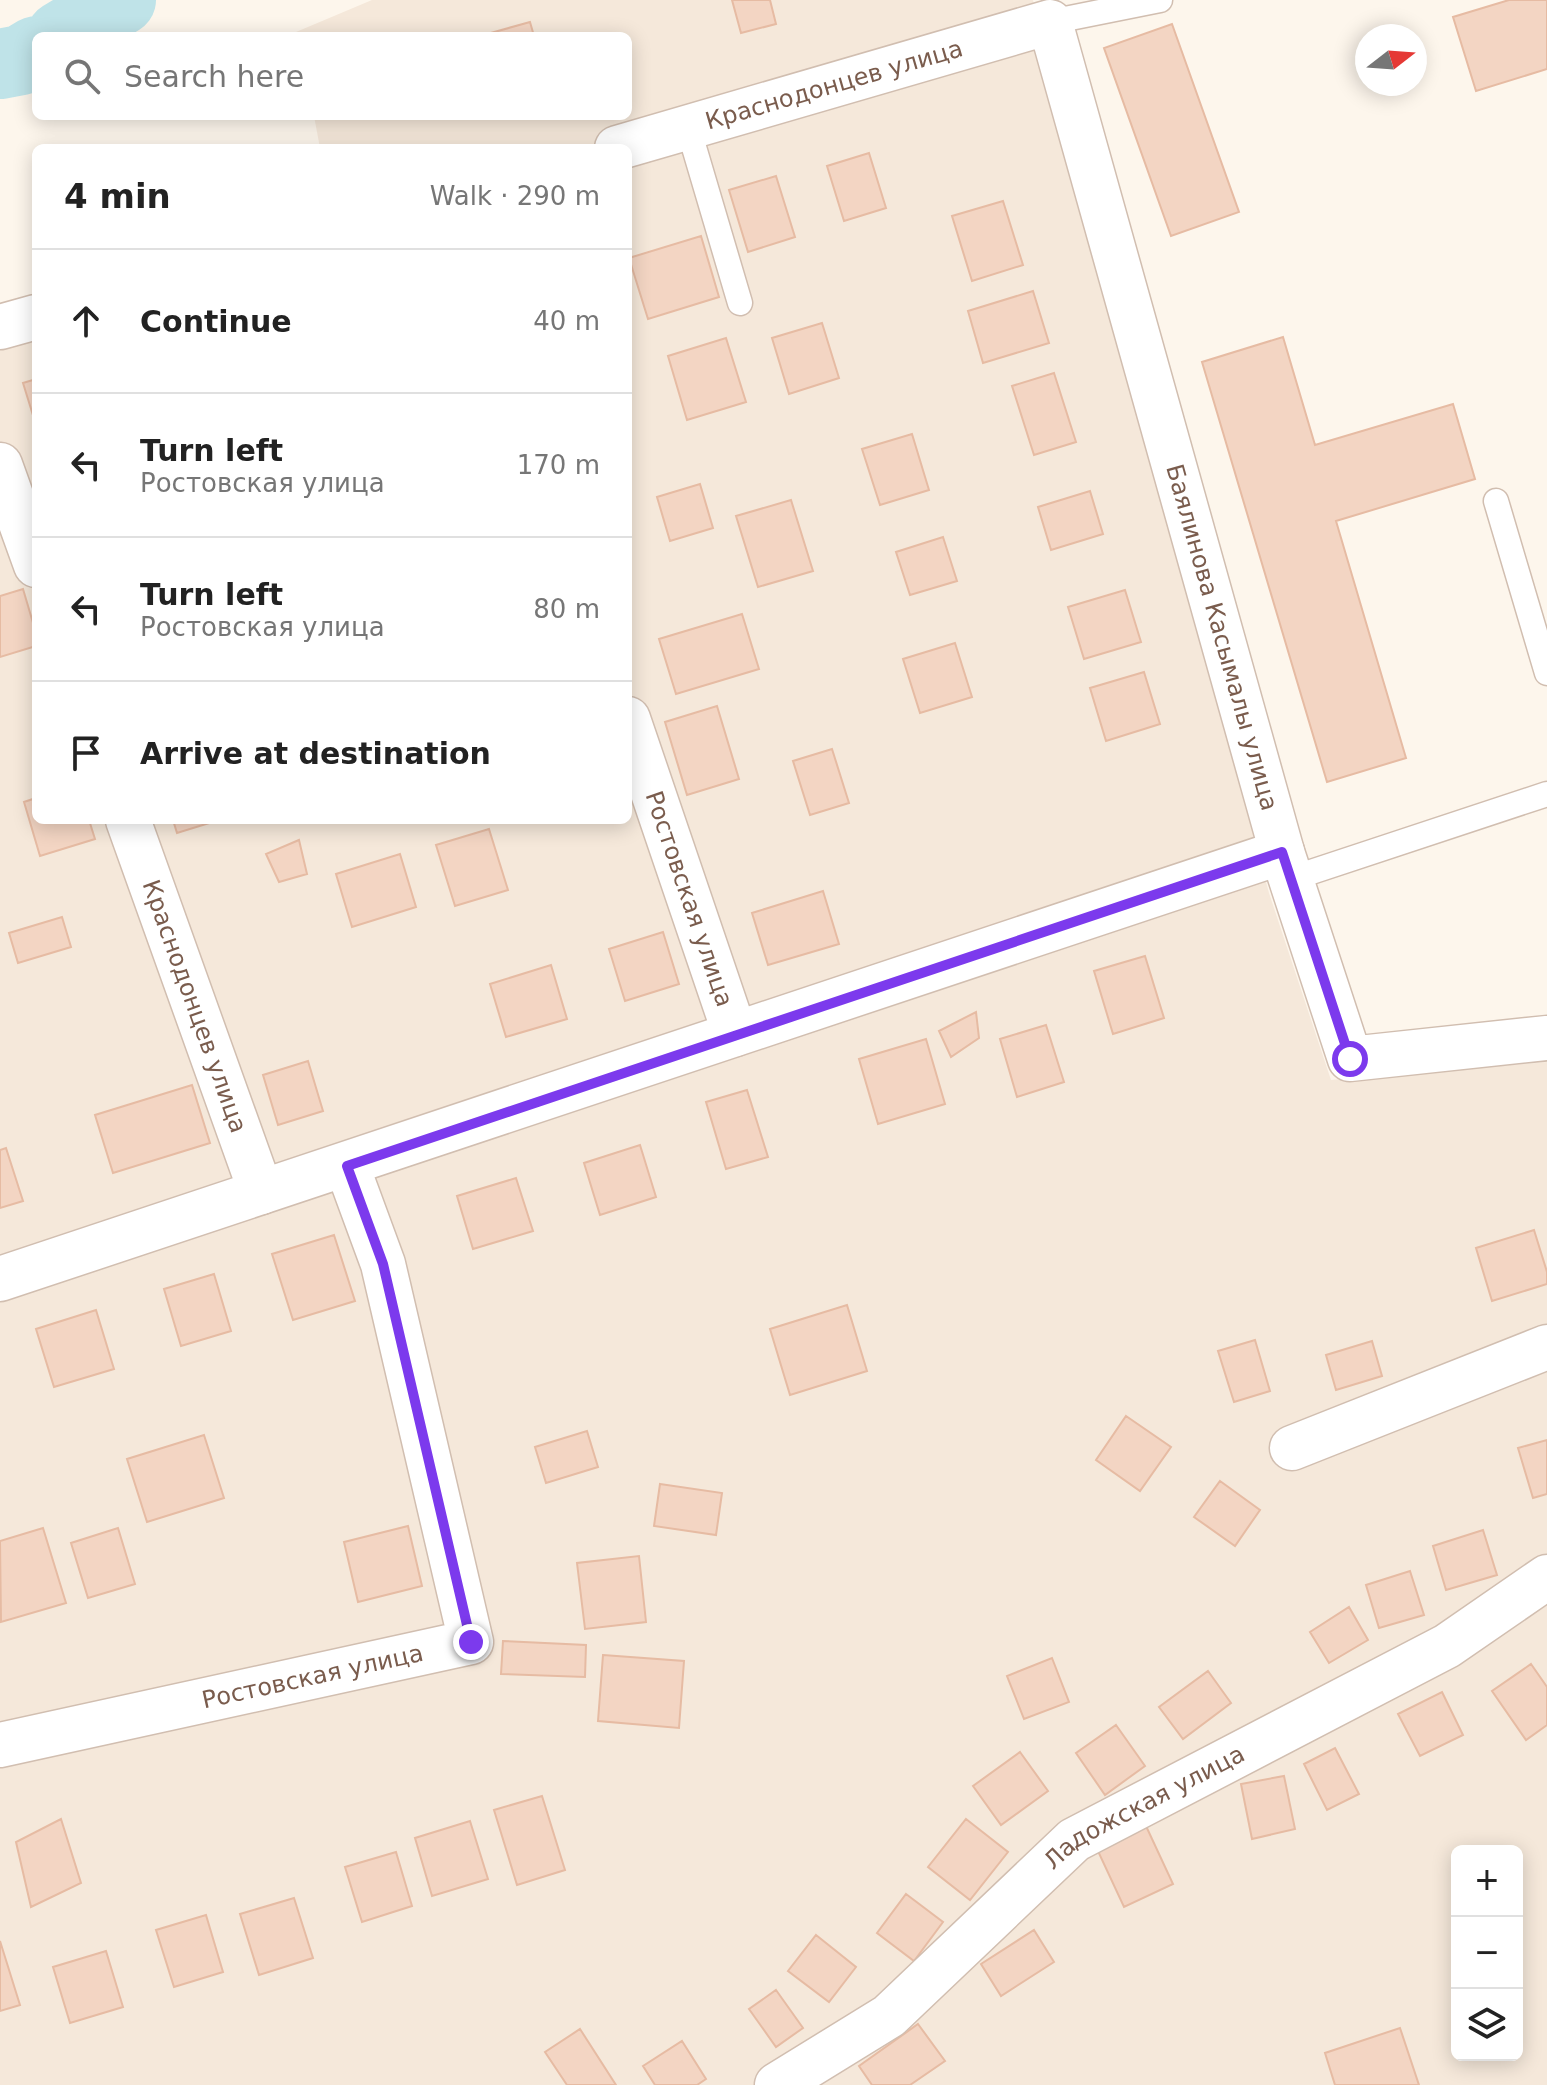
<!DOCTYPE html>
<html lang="en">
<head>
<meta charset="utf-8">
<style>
	body { margin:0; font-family:"DejaVu Sans",sans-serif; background:#f2f2f2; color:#222 }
	.controls { position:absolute; right:24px; bottom:24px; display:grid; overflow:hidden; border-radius:12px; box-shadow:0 4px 20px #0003 }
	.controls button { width:72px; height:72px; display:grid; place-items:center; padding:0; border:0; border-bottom:2px solid #e0e0e0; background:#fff; color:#222; font:40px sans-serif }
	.compass { position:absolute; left:1355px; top:24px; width:72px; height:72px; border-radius:50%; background:#fff; box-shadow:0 4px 20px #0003; rotate:73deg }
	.stop { position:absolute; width:24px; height:24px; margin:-18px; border:6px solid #7c3aed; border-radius:50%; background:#fff }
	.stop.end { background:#7c3aed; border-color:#fff; box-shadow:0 2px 8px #0008 }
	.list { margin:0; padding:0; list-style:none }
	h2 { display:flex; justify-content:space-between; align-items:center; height:104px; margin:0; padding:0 32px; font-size:34px }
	h2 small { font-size:26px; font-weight:400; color:#767676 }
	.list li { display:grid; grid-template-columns:52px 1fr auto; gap:24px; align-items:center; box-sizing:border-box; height:144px; padding:0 32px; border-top:2px solid #e0e0e0 }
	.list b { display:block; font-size:30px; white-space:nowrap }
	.list p { margin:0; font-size:26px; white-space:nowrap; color:#767676 }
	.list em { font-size:26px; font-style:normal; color:#767676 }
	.icon { flex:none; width:44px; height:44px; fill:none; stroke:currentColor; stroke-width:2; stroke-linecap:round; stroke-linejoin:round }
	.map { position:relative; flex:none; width:1547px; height:2085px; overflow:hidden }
	.search { position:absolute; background:#fff; box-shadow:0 4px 20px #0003; left:32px; top:32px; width:600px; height:88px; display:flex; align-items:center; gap:20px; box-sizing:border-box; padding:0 28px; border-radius:12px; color:#767676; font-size:30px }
	.panel { position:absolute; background:#fff; box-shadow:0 4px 20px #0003; left:32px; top:144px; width:600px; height:680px; border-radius:12px }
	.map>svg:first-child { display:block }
	.residential { fill:#f5e8da; fill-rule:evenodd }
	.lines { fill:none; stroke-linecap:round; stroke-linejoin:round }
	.river { stroke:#bfe3e8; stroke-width:70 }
	.building { fill:#f3d5c3; stroke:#e6bba3; stroke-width:2 }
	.lane-casing { stroke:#d1beb0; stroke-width:27 }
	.street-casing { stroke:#d1beb0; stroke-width:47 }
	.lane { stroke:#fff; stroke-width:24 }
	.street { stroke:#fff; stroke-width:44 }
	.route { stroke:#7c3aed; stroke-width:10 }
	.labels { text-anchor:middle; stroke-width:8; stroke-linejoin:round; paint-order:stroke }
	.street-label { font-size:24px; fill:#7a5c4d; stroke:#fffaf3 }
</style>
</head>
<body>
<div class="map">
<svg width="1547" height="2085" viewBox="0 0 1547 2085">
	<rect width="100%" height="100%" fill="#fdf6ec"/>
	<path class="residential" d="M372,0H1033L1044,61L1269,893L1331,1080L1547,1062V2085H0V349L36,338V820H628V148H320L314,116H628V36H296V32ZM1457,1851H1517V2055H1457Z"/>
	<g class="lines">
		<path class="river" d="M61,36L121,0
			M0,64L21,60L36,51"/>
	</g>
	<path class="building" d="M732,0H770L776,24L741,33Z
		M1509,0H1547V69L1476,91L1453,17Z
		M530,22L534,36H480Z
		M1172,24L1239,212L1171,236L1104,48Z
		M869,153L886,208L844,221L827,166Z
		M776,176L795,237L748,252L729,190Z
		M1003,201L1023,265L972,281L952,216Z
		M701,236L719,297L648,319L629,258Z
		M1033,291L1049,343L983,363L968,311Z
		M822,323L839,378L789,394L772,338Z
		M1283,337L1315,445L1453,404L1475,479L1336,521L1406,758L1327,782L1202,362Z
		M726,338L746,402L687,420L668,356Z
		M1054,373L1076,442L1034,455L1012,386Z
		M36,379V425L23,383Z
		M912,434L929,490L880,505L862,449Z
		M700,484L713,528L670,541L657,497Z
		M1090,491L1103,534L1051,550L1038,507Z
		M791,500L813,571L758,587L736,516Z
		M943,537L957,581L910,595L896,552Z
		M23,589L36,633V646L0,657V596Z
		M1125,590L1141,642L1084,659L1068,607Z
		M742,614L759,669L676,694L659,639Z
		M955,643L972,697L920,713L903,659Z
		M1144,672L1160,724L1106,741L1090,688Z
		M717,706L739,779L687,795L665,722Z
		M832,749L849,803L810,815L793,761Z
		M36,798V820H89L95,839L40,856L24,802Z
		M173,820H219L177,833Z
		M489,829L508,890L455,906L436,845Z
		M299,840L307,874L279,882L266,854Z
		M400,854L416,907L352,927L336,874Z
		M823,891L839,944L768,965L752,913Z
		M62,917L71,947L18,963L9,933Z
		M663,932L679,984L625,1001L609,949Z
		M1145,956L1164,1018L1113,1034L1094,971Z
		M551,965L567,1019L506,1037L490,984Z
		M976,1012L979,1038L951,1057L939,1031Z
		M1046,1025L1064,1082L1017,1097L1000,1039Z
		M926,1039L945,1104L878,1124L859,1059Z
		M308,1061L323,1111L278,1125L263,1075Z
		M192,1085L210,1143L113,1173L95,1115Z
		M747,1090L768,1157L726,1169L706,1102Z
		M640,1145L656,1197L600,1215L584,1163Z
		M6,1148L23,1201L0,1208V1150Z
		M516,1178L533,1231L473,1249L457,1196Z
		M1534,1230L1547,1272V1284L1492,1301L1476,1248Z
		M334,1235L355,1301L293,1320L272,1254Z
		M214,1274L231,1331L181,1346L164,1289Z
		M847,1305L867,1371L790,1395L770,1329Z
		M96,1310L114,1369L54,1387L36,1329Z
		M1255,1340L1270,1391L1234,1402L1218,1351Z
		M1372,1341L1382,1376L1336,1390L1326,1355Z
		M1126,1416L1171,1447L1140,1491L1096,1460Z
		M587,1431L598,1467L546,1483L535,1447Z
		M204,1435L224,1498L147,1522L127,1459Z
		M1547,1440V1494L1533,1498L1518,1448Z
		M1220,1481L1260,1510L1235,1546L1194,1517Z
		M660,1484L722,1493L716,1535L654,1526Z
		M408,1526L422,1586L358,1602L344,1542Z
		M43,1528L66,1603L1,1622L0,1541Z
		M118,1528L135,1584L88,1598L71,1543Z
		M1483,1530L1497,1575L1446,1590L1433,1546Z
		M639,1556L646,1622L585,1629L577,1563Z
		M1410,1571L1424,1615L1379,1628L1366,1585Z
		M1349,1607L1368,1640L1329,1663L1310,1632Z
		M503,1641L586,1645L585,1677L501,1674Z
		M603,1655L684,1661L679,1728L598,1721Z
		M1052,1658L1069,1702L1024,1719L1007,1676Z
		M1531,1664L1547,1687V1725L1526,1740L1492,1691Z
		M1208,1671L1231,1703L1183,1739L1159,1707Z
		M1442,1692L1463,1735L1420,1756L1398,1714Z
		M1116,1725L1145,1766L1105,1795L1076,1753Z
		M1335,1748L1359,1794L1327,1810L1304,1764Z
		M1020,1752L1048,1791L1001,1825L973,1786Z
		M1284,1776L1295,1829L1252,1839L1241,1784Z
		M542,1796L565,1870L517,1885L494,1810Z
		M61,1819L81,1883L31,1907L16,1842Z
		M966,1819L1008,1852L970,1900L928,1867Z
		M470,1821L488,1879L432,1896L415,1838Z
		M1146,1826L1173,1884L1124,1907L1097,1849Z
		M396,1852L412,1906L362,1922L345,1867Z
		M906,1894L943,1922L914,1961L877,1933Z
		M294,1898L313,1958L259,1975L240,1914Z
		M206,1915L223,1972L174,1987L156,1930Z
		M1034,1930L1054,1962L1001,1996L981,1964Z
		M816,1935L856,1967L829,2002L788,1971Z
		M0,1941L20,2005L0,2011Z
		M106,1951L123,2007L70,2023L53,1967Z
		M776,1990L803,2028L776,2047L749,2009Z
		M918,2024L945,2061L910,2085H872L859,2066Z
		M1400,2028L1419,2085H1335L1325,2053Z
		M580,2029L616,2085H567L545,2052Z
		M682,2041L706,2079L697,2085H655L643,2066Z"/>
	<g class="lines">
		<g class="lane-casing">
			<path id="lane" d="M1050,22L1160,0
				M688,127L740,303
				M1496,501L1547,673
				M1290,879L1547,794"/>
		</g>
		<g class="street-casing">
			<g id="street">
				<path id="s1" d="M617,148L1050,22L1282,852L1350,1059L1547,1038"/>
				<path d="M0,327L36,317"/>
				<path d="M0,465L36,565"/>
				<path id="s2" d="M628,719L735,1034"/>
				<path id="s3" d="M128,820L261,1192"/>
				<path d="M0,1279L1282,852"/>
				<path d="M1292,1448L1547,1347"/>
				<path id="s4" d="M0,1745L471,1642L383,1264L347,1166"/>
				<path id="s5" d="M777,2085L889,2016L1074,1840L1447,1646L1547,1577"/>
			</g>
		</g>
		<use href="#lane" class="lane"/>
		<use href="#street" class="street"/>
	</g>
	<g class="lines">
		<path class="route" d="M471,1642L383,1264L347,1166L1282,852L1350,1059"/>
	</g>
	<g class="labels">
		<g class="street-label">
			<text dy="8" stroke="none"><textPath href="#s1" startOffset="226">Краснодонцев улица</textPath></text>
			<text dy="8" stroke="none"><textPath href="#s1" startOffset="1090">Баялинова Касымалы улица</textPath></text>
			<text dy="8" stroke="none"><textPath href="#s2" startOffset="190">Ростовская улица</textPath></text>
			<text dy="8" stroke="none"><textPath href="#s3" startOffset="198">Краснодонцев улица</textPath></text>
			<text dy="8" stroke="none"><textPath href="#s4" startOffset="320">Ростовская улица</textPath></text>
			<text dy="8" stroke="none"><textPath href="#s5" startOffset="464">Ладожская улица</textPath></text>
		</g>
	</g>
</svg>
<div class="controls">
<button>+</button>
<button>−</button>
<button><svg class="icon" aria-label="layers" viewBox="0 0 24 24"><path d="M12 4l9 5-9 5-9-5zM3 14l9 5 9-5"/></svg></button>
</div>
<svg class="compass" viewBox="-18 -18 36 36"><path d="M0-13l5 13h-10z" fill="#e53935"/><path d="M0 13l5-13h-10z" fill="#767676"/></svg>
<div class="stop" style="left:1350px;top:1059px"></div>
<div class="stop end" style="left:471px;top:1642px"></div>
<div class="search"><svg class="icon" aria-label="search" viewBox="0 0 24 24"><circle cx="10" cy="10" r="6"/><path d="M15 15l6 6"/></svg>Search here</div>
<section class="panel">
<h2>4 min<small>Walk · 290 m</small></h2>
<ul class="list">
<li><svg class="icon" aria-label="ahead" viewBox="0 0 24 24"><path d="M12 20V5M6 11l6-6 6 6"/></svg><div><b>Continue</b></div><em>40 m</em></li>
<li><svg class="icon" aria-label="left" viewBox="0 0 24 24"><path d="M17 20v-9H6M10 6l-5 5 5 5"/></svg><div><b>Turn left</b><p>Ростовская улица</p></div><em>170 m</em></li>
<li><svg class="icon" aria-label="left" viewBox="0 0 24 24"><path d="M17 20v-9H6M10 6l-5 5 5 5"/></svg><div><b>Turn left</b><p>Ростовская улица</p></div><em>80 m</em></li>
<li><svg class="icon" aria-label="arrive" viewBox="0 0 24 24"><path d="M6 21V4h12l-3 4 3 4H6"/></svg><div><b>Arrive at destination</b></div></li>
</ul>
</section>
</div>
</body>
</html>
